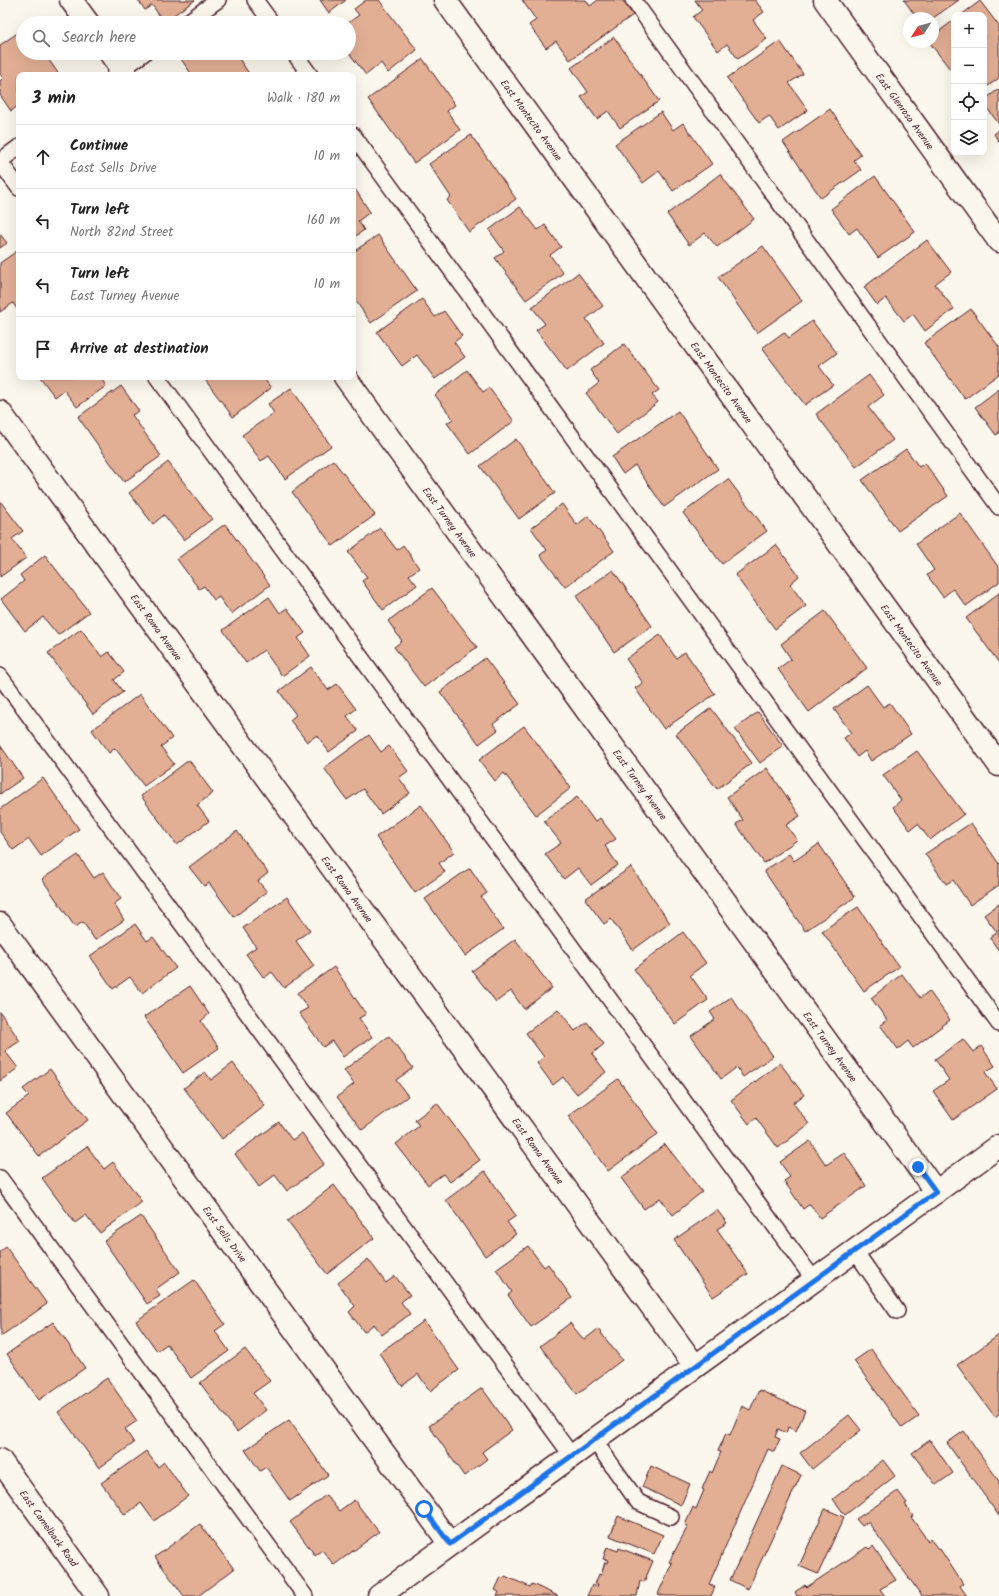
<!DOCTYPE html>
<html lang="en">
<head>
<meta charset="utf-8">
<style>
	body { margin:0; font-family:Kalam,sans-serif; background:#f2f2f2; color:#222 }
	.controls { position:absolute; right:12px; top:12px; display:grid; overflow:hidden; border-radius:8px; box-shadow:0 4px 16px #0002 }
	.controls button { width:36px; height:36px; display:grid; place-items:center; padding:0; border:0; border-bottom:1px solid #e0e0e0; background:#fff; color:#222; font:20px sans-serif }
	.compass { position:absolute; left:903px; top:12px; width:36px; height:36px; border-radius:50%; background:#fff; box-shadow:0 4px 16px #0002; rotate:234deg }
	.stop { position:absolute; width:12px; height:12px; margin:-9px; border:3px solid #1a73e8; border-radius:50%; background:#fff }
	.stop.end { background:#1a73e8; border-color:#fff; box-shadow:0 1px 4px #0008 }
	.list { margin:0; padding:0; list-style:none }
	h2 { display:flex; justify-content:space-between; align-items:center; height:52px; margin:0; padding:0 16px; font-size:17px }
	h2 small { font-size:13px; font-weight:400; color:#767676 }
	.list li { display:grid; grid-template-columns:26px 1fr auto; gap:12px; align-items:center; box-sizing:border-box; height:64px; padding:0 16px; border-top:1px solid #e0e0e0 }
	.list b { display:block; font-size:15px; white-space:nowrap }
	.list p { margin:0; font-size:13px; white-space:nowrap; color:#767676 }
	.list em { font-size:13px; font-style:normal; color:#767676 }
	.icon { flex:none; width:22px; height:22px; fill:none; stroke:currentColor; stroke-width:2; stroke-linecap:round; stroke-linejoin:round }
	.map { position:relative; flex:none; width:999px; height:1596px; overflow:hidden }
	.search { position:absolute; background:#fff; box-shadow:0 4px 16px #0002; left:16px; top:16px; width:340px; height:44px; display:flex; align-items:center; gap:10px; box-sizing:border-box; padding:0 14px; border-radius:22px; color:#767676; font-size:15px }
	.panel { position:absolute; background:#fff; box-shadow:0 4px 16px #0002; left:16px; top:72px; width:340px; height:308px; border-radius:8px }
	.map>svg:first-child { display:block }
	.building { fill:#e2af95; stroke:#4a1f2b }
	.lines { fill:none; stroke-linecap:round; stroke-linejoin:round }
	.service-casing { stroke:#4a1f2b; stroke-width:18 }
	.minor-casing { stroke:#4a1f2b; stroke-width:25 }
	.tertiary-casing { stroke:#4a1f2b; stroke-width:25 }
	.secondary-casing { stroke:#4a1f2b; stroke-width:25 }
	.service { stroke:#fbf7ec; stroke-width:15 }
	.minor { stroke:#fbf7ec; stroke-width:22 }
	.tertiary { stroke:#fbf7ec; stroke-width:22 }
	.secondary { stroke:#fbf7ec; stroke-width:22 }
	.route { stroke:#1a73e8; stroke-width:5 }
	.labels { text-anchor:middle; stroke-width:3; stroke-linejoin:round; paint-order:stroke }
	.street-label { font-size:10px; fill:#4a1f2b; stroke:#fbf7ec }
</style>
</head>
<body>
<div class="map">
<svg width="999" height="1596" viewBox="0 0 999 1596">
	<rect width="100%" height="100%" fill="#fbf7ec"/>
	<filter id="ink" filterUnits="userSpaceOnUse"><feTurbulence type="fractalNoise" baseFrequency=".025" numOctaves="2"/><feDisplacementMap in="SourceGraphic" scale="8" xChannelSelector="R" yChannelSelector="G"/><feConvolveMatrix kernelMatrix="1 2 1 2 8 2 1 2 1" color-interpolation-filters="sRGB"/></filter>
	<g filter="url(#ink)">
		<path class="building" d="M138,0H195L164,22L152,5L145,10Z
			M320,0H346L329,13Z
			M366,0H379L417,50L388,73L381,63L366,75L349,53L348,23L359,15L354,9Z
			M522,0H586L590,6L598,0H622L633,15L570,60L556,41L546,48L529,25L536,20Z
			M695,0H755L764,12L753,20L767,39L738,59L727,44L718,51L693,17L702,10Z
			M904,0H959L933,18H917Z
			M980,1L999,26V78L984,89V15H961Z
			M223,16L228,23H214Z
			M954,20V74L929,42H933V36Z
			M19,32L23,37V53H44L58,73L55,75H19V105L11,111L0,95V81L3,78L0,74V45Z
			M614,37L659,101L620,128L608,111L597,119L581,97L588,92L571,68Z
			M780,41L803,74L789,83L808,110L779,130L769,116L759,123L727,78Z
			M177,53H235L250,75H192Z
			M423,59L455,105L447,111L460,130L414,163L368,99Z
			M999,89V124L984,104V100Z
			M830,109L861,155L854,160L861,170L821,198L783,142Z
			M661,112L673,130L683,123L712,164L673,191L659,171L643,183L615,144Z
			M999,130V142L994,134Z
			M471,135L516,199L469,232L447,200L451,197L429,164Z
			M720,174L754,219L717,247L705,233L689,245L667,214Z
			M875,176L915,232L878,258L857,228L849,234L831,209Z
			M353,186L370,212L358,221L364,230L353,238Z
			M520,207L538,230L545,225L561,247L550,255L563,273L526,300L495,258L504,251L489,230Z
			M0,234L7,243L0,248Z
			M378,235L417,291L371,323L353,297V252Z
			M927,240L951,272L935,284L954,309L925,331L913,314L904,321L886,298L877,305L864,287Z
			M763,246L802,301L757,333L718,277Z
			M17,251L19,253V312L13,303L0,312V263Z
			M578,273L603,306L586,319L604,343L567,371L536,330L545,324L532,307Z
			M422,299L435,317L444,311L462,336L454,342L465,357L435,379L417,355L402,366L377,332Z
			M971,309L999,347V374L965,399L924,343Z
			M812,321L837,353L819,366L833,385L805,405L762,348L784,332L789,338Z
			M624,344L659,390L652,395L658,402L617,434L586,393L599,383L590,370Z
			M467,370L483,392L489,388L514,421L470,454L447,423L453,419L435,395Z
			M869,375L884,395L868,407L893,440L856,467L816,414Z
			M40,377H100L106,386L77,407L64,390L55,397Z
			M203,377H263L271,388L233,417Z
			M121,386L139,411L132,415L161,456L124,482L78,417Z
			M291,388L331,446L285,479L269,456L261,461L242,435L274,413L268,404Z
			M999,389V433L996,435L975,407Z
			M678,411L718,469L664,507L635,465L623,474L612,457Z
			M516,439L555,493L519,519L480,466Z
			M906,449L919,467L925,463L948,496L898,531L862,480Z
			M333,460L375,515L333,546L292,492Z
			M168,462L212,519L184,540L164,515L153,524L129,493Z
			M728,479L767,531L722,564L683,513Z
			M0,501L23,531L12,539L26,558L0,577Z
			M562,504L577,525L588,516L614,551L565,587L540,555L547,550L531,528Z
			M960,513L999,568V582L966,606L953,589L943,597L927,575L934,570L916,544Z
			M225,524L270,585L231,614L219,597L214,600L204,586L199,589L177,559Z
			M380,528L397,550L403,545L419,568L409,575L417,585L383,610L362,581L367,577L348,552Z
			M776,545L799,576L790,584L806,606L775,629L735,575Z
			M45,555L89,612L58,635L43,617L25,631L1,599L24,581L20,575Z
			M613,570L652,626L614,652L576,596Z
			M432,588L477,647L424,687L394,647L402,641L388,621Z
			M999,593V663L966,618Z
			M269,597L280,613L287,608L305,633L298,638L310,656L282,676L264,650L246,663L223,630Z
			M825,611L867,668L809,712L778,669L791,659L781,644Z
			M81,629L102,657L109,652L124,672L114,680L123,692L93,714L48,653Z
			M660,635L676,658L685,652L715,694L664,729L635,688L643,683L626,659Z
			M485,658L520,704L493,724L498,730L479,744L440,692Z
			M311,667L328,690L337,684L356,709L347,716L358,731L329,752L317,735L307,742L290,720L296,715L279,691Z
			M867,685L883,707L890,703L911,734L871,761L865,751L857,757L844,738L851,733L834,709Z
			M140,694L172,738L161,747L174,764L144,786L115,748L109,753L92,730Z
			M711,708L752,763L717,789L676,734Z
			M758,712L783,746L760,763L735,729Z
			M524,726L571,788L536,815L504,773L495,781L479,760Z
			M369,735L381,752L389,746L408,771L399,778L410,793L381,814L363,789L347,800L324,768Z
			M0,745L23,778L0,794Z
			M917,751L964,814L930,840L918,824L910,830L893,807L901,800L883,775Z
			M189,760L213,793L197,805L209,821L177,845L141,796Z
			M767,768L800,816L786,825L797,840L764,863L736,824L743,820L727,797Z
			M43,778L79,829L41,856L29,839L13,850L0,832V809Z
			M577,797L595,822L600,818L616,839L605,846L618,865L591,885L578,868L564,879L545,854L561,843L544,821Z
			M421,805L454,852L439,863L445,872L415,893L376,837Z
			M971,823L999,864V885L970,905L953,880L946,884L925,854Z
			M237,831L268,873L258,881L267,892L234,917L209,883L204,886L189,867Z
			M819,844L855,897L805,931L764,871L789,854L794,861Z
			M78,855L94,878L103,872L121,899L114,904L124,920L95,940L83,922L75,927L42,879Z
			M631,867L670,923L633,950L611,919L604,924L585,899Z
			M470,868L487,893L481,897L503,929L465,956L425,899Z
			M287,897L310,930L296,941L314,966L284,988L272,972L264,978L246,954L256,947L243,928Z
			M999,904V951L990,938L997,932L984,915Z
			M858,907L899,967L864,991L822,931Z
			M135,924L147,941L153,937L176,968L142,993L130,977L113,989L90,956Z
			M683,932L706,963L690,975L708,1000L675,1024L634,969Z
			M515,939L552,988L524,1009L511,991L496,1002L472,971Z
			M334,967L366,1014L359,1018L372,1037L343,1057L332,1041L323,1047L299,1013L308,1008L297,993Z
			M902,974L920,998L929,991L950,1020L913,1048L908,1041L898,1049L880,1025L887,1020L871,998Z
			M190,986L209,1014L201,1021L219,1048L183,1073L144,1017Z
			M731,997L773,1056L743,1077L737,1067L721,1079L691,1036L715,1019L710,1012Z
			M558,1009L575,1031L587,1022L604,1044L592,1054L606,1072L577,1094L563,1077L553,1085L537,1063L544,1057L526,1033Z
			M0,1012L20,1041L5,1051L18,1068L0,1081Z
			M389,1036L413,1068L396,1080L408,1096L362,1130L337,1097L354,1084L344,1070Z
			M963,1039L973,1052L981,1046L995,1066L985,1072L997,1089L953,1120L933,1091L949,1080L935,1059Z
			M233,1063L265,1106L222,1139L184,1088L205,1072L211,1080Z
			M780,1063L804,1095L793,1103L809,1124L778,1148L756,1118L749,1124L731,1100Z
			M50,1069L88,1120L39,1156L6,1113L29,1096L23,1089Z
			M618,1079L658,1134L608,1171L568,1116Z
			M437,1103L480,1160L450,1182L443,1174L428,1185L396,1144L419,1126L415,1120Z
			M279,1122L292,1140L302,1133L324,1164L287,1191L275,1175L259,1187L235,1154Z
			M810,1141L826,1165L844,1153L866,1186L820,1218L810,1204L803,1209L784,1181L790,1177L780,1162Z
			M665,1144L702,1192L673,1215L660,1198L644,1209L621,1178Z
			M87,1146L104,1169L113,1162L142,1202L100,1233L86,1215L75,1223L42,1178Z
			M485,1171L516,1216L507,1222L516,1234L485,1256L446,1200Z
			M334,1185L374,1238L327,1274L287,1221Z
			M717,1210L727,1223L717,1229L748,1274L713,1297L674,1240Z
			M141,1216L180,1272L156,1289L160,1296L147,1304L104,1241Z
			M528,1246L544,1267L548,1264L572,1298L531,1327L508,1295L512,1292L496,1269Z
			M6,1247L47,1304L1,1336L0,1252Z
			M368,1259L386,1283L395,1276L410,1295L401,1302L410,1314L382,1335L374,1324L364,1332L349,1312L355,1306L338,1283Z
			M194,1280L225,1324L215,1331L229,1351L191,1378L167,1344L157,1351L136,1321Z
			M424,1321L459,1370L430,1391L418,1374L402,1386L379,1353Z
			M53,1322L85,1368L39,1400L7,1354Z
			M570,1323L584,1340L598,1329L622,1360L577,1394L540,1346Z
			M999,1335V1414L995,1417L957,1365Z
			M245,1349L270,1381L253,1393L266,1410L237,1432L200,1383Z
			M871,1349L919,1416L902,1428L854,1361Z
			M107,1378L137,1421L125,1429L134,1443L99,1468L58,1412Z
			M482,1388L512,1430L482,1452L487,1459L464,1476L429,1426Z
			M759,1390L805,1411L796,1431L788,1427L786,1433L778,1429L775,1437L780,1439L774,1452L768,1449L709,1584L715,1587L711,1596H664L658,1594L672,1563L669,1562L688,1526L685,1525L693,1507L696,1509L704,1490L702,1489L710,1471L712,1473L721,1452L718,1451L726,1433L730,1435L742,1406L750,1410Z
			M849,1415L861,1430L812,1469L800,1453Z
			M289,1420L328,1475L290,1501L266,1467L260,1471L245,1450Z
			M964,1431L999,1481V1516L947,1443Z
			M930,1440L953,1473L936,1485L912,1453Z
			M146,1451L158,1467L164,1462L188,1496L154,1521L141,1503L125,1515L101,1483Z
			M883,1460L895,1476L845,1515L833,1499Z
			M651,1466L690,1484L681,1505L642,1487Z
			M782,1466L801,1475L748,1589L730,1580Z
			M898,1491L907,1503L905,1504L913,1516L911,1517L928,1541L930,1539L939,1550L940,1549L963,1584L960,1586L967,1596H922L868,1522L862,1526L856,1519Z
			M326,1495L339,1511L354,1500L379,1532L334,1565L322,1550L315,1555L290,1522Z
			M825,1509L844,1517L818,1574L799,1566Z
			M618,1516L663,1535L654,1554L610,1536Z
			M200,1524L234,1569L198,1596H184L155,1557Z
			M873,1546L896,1580L880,1589L885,1596H797L795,1592L805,1585L807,1587L867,1547L869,1549Z
			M607,1547L618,1551L619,1548L653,1561L644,1582L640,1581L637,1596H587L592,1585L597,1587L598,1584H595L599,1574L601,1575L605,1562L607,1563L608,1560L603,1559Z
			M505,1576L530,1587L532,1584L558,1596H497L499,1592L495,1590L501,1577L504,1578Z"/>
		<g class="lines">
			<g class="service-casing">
				<path id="service" d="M255,0L272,23
					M633,0L999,507
					M186,23L218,0
					M294,53L310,75
					M115,75L144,53
					M353,135L999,1024
					M0,161L19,147
					M0,162L19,188
					M157,377L814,1280
					M0,676L572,1456
					M0,1178L305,1596
					M855,1251L897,1311
					M594,1440L638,1502L671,1517"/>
			</g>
			<g class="minor-casing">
				<g id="minor">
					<path d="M71,0L88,23"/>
					<path id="s1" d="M445,0L999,765"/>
					<path id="s2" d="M825,0L999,241"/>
					<path d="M110,53L126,75"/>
					<path id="s3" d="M345,377L936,1192"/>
					<path id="s4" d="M0,412L695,1366"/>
					<path id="s5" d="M0,924L450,1544"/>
				</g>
			</g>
			<g class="tertiary-casing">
				<path id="tertiary" d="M379,1596L999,1146"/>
			</g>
			<g class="secondary-casing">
				<g id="secondary">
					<path id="s6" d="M0,1460L98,1596"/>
				</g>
			</g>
			<use href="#service" class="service"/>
			<use href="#minor" class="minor"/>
			<use href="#tertiary" class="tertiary"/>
			<use href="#secondary" class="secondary"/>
		</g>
	</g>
	<g class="lines" filter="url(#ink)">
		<path class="route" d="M424,1509L450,1544L936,1192L918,1167"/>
	</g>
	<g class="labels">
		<g class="street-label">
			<text dy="4" stroke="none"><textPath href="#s2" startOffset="137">East Glenrosa Avenue</textPath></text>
			<text dy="4" stroke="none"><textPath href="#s1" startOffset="148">East Montecito Avenue</textPath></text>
			<text dy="4" stroke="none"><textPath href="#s1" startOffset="472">East Montecito Avenue</textPath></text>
			<text dy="4" stroke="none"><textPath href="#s3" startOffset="179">East Turney Avenue</textPath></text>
			<text dy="4" stroke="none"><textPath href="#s4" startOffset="266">East Roma Avenue</textPath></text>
			<text dy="4" stroke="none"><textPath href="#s1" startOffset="796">East Montecito Avenue</textPath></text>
			<text dy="4" stroke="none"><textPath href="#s3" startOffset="503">East Turney Avenue</textPath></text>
			<text dy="4" stroke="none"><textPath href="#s4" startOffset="590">East Roma Avenue</textPath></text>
			<text dy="4" stroke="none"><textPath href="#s3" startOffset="827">East Turney Avenue</textPath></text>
			<text dy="4" stroke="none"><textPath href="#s4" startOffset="914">East Roma Avenue</textPath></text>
			<text dy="4" stroke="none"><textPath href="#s5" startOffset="383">East Sells Drive</textPath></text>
			<text dy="4" stroke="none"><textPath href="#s6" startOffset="84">East Camelback Road</textPath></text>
		</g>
	</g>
</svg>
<div class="controls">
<button>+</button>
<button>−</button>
<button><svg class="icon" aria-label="locate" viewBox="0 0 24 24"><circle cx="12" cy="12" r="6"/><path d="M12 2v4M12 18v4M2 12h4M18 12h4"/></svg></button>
<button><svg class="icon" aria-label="layers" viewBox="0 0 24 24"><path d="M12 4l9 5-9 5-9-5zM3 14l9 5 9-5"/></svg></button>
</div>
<svg class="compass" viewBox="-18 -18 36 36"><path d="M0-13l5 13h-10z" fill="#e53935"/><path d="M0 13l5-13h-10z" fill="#767676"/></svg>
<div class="stop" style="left:424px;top:1509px"></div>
<div class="stop end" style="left:918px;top:1167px"></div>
<div class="search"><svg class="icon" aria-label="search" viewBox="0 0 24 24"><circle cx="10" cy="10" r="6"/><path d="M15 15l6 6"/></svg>Search here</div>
<section class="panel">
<h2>3 min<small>Walk · 180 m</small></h2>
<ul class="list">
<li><svg class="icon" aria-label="ahead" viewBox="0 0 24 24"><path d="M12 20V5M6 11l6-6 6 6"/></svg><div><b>Continue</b><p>East Sells Drive</p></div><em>10 m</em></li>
<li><svg class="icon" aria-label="left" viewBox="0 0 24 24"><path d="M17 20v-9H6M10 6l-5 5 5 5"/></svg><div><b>Turn left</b><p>North 82nd Street</p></div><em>160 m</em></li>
<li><svg class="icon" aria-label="left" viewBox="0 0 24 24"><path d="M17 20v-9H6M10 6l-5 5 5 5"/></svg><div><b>Turn left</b><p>East Turney Avenue</p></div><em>10 m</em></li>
<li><svg class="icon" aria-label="arrive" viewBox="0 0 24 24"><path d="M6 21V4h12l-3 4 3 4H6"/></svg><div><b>Arrive at destination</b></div></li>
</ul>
</section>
</div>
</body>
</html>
